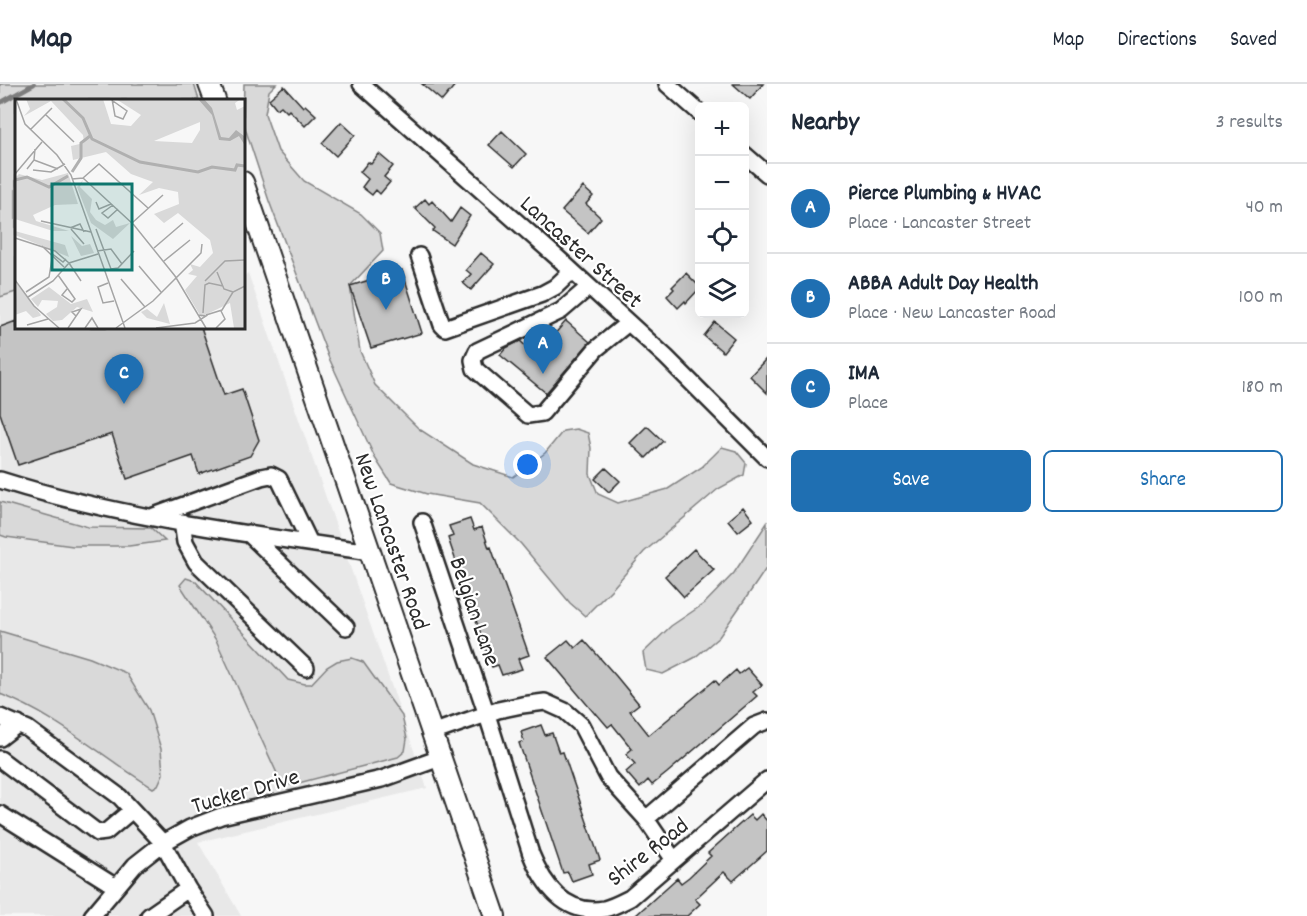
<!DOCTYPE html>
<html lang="en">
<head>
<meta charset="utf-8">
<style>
	body { margin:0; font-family:Dekko,sans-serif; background:#f6f6f7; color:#1f2937 }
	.controls { position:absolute; right:18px; top:18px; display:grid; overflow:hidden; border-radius:9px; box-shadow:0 6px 24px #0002 }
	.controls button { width:54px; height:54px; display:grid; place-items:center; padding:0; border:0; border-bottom:2px solid #e0e1e3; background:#fff; color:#1f2937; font:30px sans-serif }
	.you { position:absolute; left:528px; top:381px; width:21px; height:21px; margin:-15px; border:4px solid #fff; border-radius:50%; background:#1a73e8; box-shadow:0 0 0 9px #1a73e833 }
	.badge { display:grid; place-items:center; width:39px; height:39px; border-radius:50%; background:#1f6fb2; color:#fff; font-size:20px; font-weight:700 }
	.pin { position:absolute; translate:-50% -50px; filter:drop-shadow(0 2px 3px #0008) }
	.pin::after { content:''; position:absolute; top:32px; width:21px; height:18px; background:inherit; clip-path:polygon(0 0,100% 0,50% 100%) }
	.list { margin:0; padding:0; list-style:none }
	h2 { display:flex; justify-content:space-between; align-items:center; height:78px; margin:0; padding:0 24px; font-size:26px }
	h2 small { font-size:20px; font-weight:400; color:#747a83 }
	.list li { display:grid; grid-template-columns:39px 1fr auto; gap:18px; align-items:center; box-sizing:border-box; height:90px; padding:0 24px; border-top:2px solid #e0e1e3 }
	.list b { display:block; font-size:22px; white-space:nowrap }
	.list p { margin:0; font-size:20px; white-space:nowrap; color:#747a83 }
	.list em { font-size:20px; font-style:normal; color:#747a83 }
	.actions { display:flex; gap:12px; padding:18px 24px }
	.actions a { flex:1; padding:14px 0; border:2px solid #1f6fb2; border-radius:9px; text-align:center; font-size:21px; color:#1f6fb2 }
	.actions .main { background:#1f6fb2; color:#fff }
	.icon { flex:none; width:33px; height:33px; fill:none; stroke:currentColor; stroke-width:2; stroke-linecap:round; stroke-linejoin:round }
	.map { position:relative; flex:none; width:767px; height:832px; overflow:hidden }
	header { display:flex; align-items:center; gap:36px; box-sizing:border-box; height:84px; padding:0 30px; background:#fff; border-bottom:2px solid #e0e1e3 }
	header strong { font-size:28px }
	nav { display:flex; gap:33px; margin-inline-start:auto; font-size:21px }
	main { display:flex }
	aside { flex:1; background:#fff }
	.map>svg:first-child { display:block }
	.built { fill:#e8e8e8 }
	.green { fill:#d9d9d9; stroke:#828282; stroke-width:1.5 }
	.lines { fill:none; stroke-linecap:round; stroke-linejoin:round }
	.stream { stroke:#7b7b7b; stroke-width:4.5 }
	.building { fill:#c4c4c4; stroke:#2b2b2b; stroke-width:1.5 }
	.minor-casing { stroke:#2b2b2b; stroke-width:20 }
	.major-casing { stroke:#2b2b2b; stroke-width:24 }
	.minor { stroke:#fff; stroke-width:15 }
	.major { stroke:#fff; stroke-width:20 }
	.labels { text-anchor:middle; stroke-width:4.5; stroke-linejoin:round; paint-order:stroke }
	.street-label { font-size:24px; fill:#2b2b2b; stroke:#fff }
	.inset-river { fill:none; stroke:#b0b0b0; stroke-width:3 }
	.inset-road { fill:none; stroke:#a5a5a5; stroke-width:1.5 }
	.view { fill:#0f766e; fill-opacity:0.15; stroke:#0f766e; stroke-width:3 }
	.inset-edge { fill:none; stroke:#2b2b2b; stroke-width:3 }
</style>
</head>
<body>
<header>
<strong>Map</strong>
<nav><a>Map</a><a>Directions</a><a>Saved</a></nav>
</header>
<main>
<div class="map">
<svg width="767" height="832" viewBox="0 0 767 832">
	<rect width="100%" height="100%" fill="#f7f7f7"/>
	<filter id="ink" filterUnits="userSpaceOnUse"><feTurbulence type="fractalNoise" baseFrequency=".0167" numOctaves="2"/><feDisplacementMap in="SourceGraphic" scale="12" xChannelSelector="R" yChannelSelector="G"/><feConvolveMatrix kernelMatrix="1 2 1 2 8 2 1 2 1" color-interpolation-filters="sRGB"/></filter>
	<g filter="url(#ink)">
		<path class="built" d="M248,189L427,704L198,758L241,832H0V213L16,208V243H243V193Z"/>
		<path class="green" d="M0,0H194L199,16H16V208L0,213Z
			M244,0H276L269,7L265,30L278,67L304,97L361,130L380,149L383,167L350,202L360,267L375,301L419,345L473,380L513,393L545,369L563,347L576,345L588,349L591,364L590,390L598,410L618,419L668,405L702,383L722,363L736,367L746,379L744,391L718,405L644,468L612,505L585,532L570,519L521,460L480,419L427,410L391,399L375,374L328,272L269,117L243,38Z
			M0,418L88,443L151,444L165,457L129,462H73L6,453L0,451Z
			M767,439V483L757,498L719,553L694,574L663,590L646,586L643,569L671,542L705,519L734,489Z
			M186,494L195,497L288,596L305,600H311L327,583L337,577L352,574L363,578L402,632L407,655L405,667L398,673L291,701L280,696L216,556L180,501Z
			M0,547L90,574L126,589L149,626L161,665L163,690L158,701L153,704C101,672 56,631 0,610Z"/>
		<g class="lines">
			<path class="stream" d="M0,19L34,0"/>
		</g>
		<path class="building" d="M422,0H456L442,17Z
			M733,0H763L750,15Z
			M284,2L303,23L305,21L316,31L305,42L289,26L287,28L281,22L277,25L269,15Z
			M341,38L355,51L336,72L322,59Z
			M502,47L526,70L514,83L489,61Z
			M379,70L393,82L384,93L390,98L380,110L376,106L372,111L362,103L368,95L360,88L368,78L371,80Z
			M583,103L593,112L586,120L601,134L588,149L562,127Z
			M425,115L429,120L432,117L451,138L460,124L470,132L452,160L433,147L435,144L415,124Z
			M481,169L494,180L471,206L463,199L471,190L466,186Z
			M402,186L422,249L371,264L350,202Z
			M686,189L699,202V205L686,219L685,217L678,224L667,212L674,205L672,203Z
			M16,237V243H201L224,311L242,305L259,356L250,372L199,390L193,372L127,395L112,350L18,381L0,329V243Z
			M566,237L590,258L546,309L500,271L506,264L520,257L529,265L537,255L545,261Z
			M715,238L734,254L723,268L704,252Z
			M767,274V309L750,292Z
			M647,342L663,357L646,374L630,359Z
			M606,384L620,397L609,408L595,395Z
			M743,423L753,436L738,448L728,436Z
			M470,435L474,446L482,443L489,464L491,463L529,571L518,575L522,585L502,591L498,581L492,583L448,454L453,452L449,442Z
			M694,465L714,486L684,513L665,492Z
			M568,556L575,564L584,556L616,592L639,620L630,627L649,651L715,596L719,601L736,586L739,590L747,584L762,601L753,608L757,612L667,689L652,701L648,696L640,704L626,688L635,680L626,670L632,665L612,640L608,643L596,629L595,630L547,573Z
			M541,641L545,651L552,649L559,669L563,668L600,776L589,780L592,790L572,797L568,788L563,789L519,659L524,657L521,648Z
			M761,730L767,737V767L733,797L724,788L695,815L700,820L687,832H635L677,794L681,799L689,793L711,772L708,769L750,731L755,736Z"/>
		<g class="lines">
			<g class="minor-casing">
				<path id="minor" d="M361,0L559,175L666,273L767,374
					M667,0L700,29
					M744,70L767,90
					M419,172L442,241L445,244L542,210L555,203L572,187
					M589,203L561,227L477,267L473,276L475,285L528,331L542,329L596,265L628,239
					M0,396C120,434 246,450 370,468
					M154,432L261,393L271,391L279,395L310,459
					M182,438L185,458L196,478L306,584
					M422,438L487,631L531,770C543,800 565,832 604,825C613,823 622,818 630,814L767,696
					M248,449L346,543
					M0,633L28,645L120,713L163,759L188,805L206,832
					M432,649L498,626L522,621L545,618L565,627L581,641L608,693L646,735L674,776
					M0,654L18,640
					M0,675L98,749L106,748L132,726
					M0,730L116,803
					M646,735L754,642L767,637
					M92,832L135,781L163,759L190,744L221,732L382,695L440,674
					M149,832L188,805"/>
			</g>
			<g class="major-casing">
				<path id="major" d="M209,0L215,16
					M243,98L495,832"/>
			</g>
			<use href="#minor" class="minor"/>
			<use href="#major" class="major"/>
		</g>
	</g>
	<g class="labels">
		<g class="street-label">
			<text transform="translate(582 167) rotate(42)" y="8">Lancaster Street</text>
			<text transform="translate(393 457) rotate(71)" y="8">New Lancaster Road</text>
			<text transform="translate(476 527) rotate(71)" y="8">Belgian Lane</text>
			<text transform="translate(245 706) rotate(-16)" y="8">Tucker Drive</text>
			<text transform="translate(647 767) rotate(-38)" y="8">Shire Road</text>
		</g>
	</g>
	<g transform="translate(15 15)">
		<rect width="230" height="230" fill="#f7f7f7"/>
		<path d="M11,0H88L96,25L116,27L126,16L101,0H226L220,4L222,11L230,7L229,229H219L215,204L186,218L170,191L182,177L173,175L178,171L175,165L185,168L198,154L195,141L163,114L149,124L139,115L164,105L163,93L144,89L124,96L138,83L116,75L91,53L58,61L56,47L69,44L68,36L36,2L9,17L15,10ZM185,23V31L177,44L139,42ZM53,74L63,105L40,106L18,116L21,122L54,132H38L0,120V79L4,75L27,81ZM68,81L65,88L77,100L75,113L81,121L90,126L98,121L101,128L115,124L98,140L76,124L62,88ZM0,132L50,146L54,158L0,136ZM56,137L67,147L75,145L79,154L66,157ZM2,185L26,216L25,217L18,219L11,212L0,216ZM34,188L56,205L72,200L78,213L62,208L47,221L38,222L31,215L42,208L43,202L27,201L23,208L16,200ZM149,204L155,225L132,219L126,213L132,210L142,218Z" fill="#d9d9d9" fill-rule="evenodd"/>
		<path d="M183,0H189L197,9L206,38L214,39L221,31L229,37V45L224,37L215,42L204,41L197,16Z" fill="#b0b0b0"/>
		<path class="inset-river" d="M48,0L68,19L77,40L125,63L183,73L197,68L220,71L222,66L230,67M57,73L66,59V44L75,37M0,81L12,78L34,88L53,77"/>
		<path class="inset-road" d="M1,0L10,25L42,56L56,76L110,229M97,0L100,17L108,20L112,12L98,2M31,16L59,43M15,31L37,9M19,61L43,70M12,70L19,61L20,50M18,71L36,73L50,65M0,75L27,43M68,79L84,65L133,109M57,80L68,79L119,126L160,177L191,229M81,103L84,110L96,105M98,106L87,114L93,119L103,110M26,122L76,133M117,124L148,96M55,129L65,125L69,133M56,130L69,145M81,130L96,170L103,169L119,152M0,139L40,152L54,164L66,182M27,147L49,168M139,149L168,124M82,152L96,150L107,165M36,154L48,163L51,160M149,162L175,141M124,167L146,193M202,173L209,190L218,193M43,176L60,200L57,203L47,196L52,190M106,180L130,208M0,181L19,207L44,229M190,182L210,162L230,161M93,184L83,188L88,204L99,202M11,193L34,178L37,160M13,198L38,182L54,164L83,155M188,214L190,186L194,184L208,187M191,216L207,211L218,193L230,187M12,226L33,220M53,229L66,210L57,213L61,217M70,229L77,219L83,229M101,229L138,202L186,154L187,145M141,229L180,224L191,217L183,216M201,229L210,220L206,212"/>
		<path class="view" d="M37,85H117V171H37Z"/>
		<rect width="230" height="230" class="inset-edge"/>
	</g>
</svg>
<div class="controls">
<button>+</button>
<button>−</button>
<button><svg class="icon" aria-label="locate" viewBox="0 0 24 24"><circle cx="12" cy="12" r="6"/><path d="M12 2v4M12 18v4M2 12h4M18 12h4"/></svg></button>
<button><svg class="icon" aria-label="layers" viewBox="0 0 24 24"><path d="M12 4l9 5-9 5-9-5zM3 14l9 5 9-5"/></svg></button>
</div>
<div class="you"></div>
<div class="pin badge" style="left:543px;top:290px">A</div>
<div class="pin badge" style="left:386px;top:226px">B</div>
<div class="pin badge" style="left:124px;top:320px">C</div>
</div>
<aside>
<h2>Nearby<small>3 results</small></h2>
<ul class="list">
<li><span class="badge">A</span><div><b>Pierce Plumbing &amp; HVAC</b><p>Place · Lancaster Street</p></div><em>40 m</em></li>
<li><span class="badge">B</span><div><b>ABBA Adult Day Health</b><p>Place · New Lancaster Road</p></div><em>100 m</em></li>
<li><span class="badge">C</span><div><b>IMA</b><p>Place</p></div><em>180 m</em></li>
</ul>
<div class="actions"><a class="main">Save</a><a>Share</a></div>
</aside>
</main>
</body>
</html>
